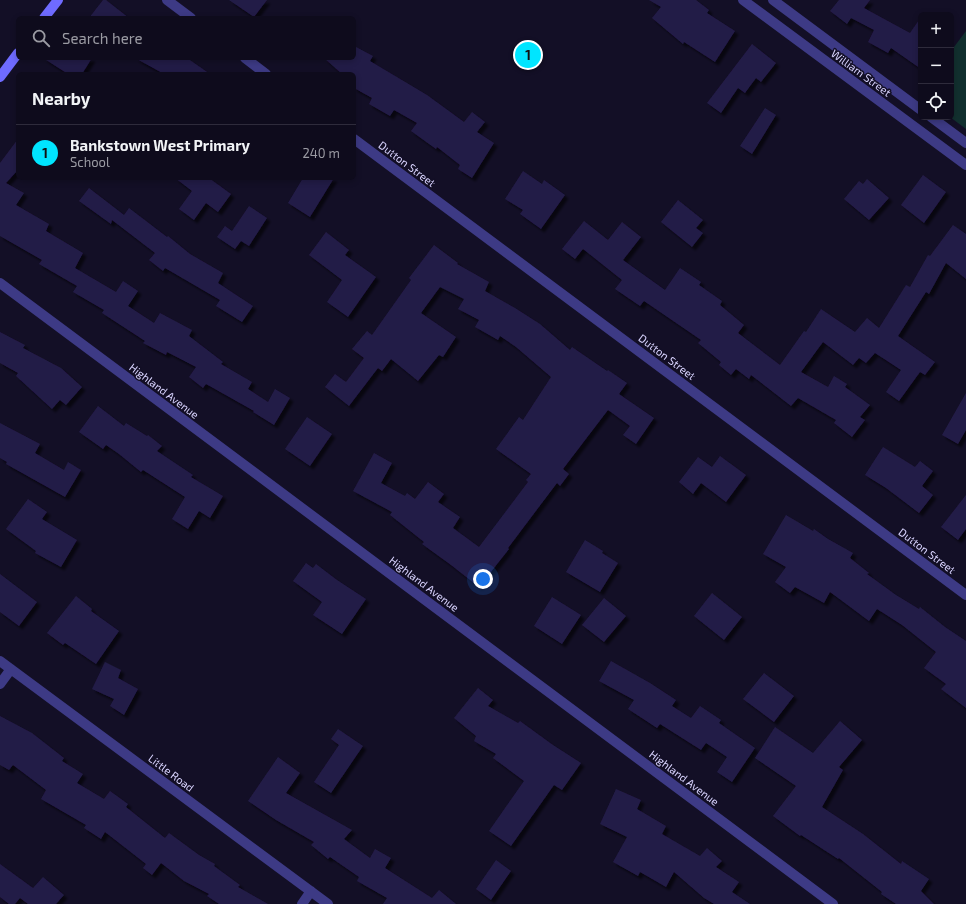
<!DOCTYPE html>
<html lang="en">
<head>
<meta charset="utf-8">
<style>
	body { margin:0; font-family:"Exo 2",sans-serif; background:#171425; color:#f1f3f6 }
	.controls { position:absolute; right:12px; top:12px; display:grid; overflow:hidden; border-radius:6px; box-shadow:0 2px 6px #0003 }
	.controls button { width:36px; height:36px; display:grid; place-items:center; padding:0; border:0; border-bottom:1px solid #2e2b3b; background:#0e0b1c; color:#f1f3f6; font:20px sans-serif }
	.you { position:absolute; left:483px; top:579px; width:14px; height:14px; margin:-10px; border:3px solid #fff; border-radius:50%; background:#1a73e8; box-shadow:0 0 0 6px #1a73e833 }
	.badge { display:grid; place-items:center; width:26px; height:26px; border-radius:50%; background:#00e5ff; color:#111; font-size:13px; font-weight:700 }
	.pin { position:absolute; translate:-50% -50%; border:2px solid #fff; box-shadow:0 1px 4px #0006 }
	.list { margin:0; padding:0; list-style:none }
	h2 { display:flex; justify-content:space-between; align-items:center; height:52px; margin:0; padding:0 16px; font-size:17px }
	h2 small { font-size:13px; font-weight:400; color:#9b9ba3 }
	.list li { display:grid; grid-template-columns:26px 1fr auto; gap:12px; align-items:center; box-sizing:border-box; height:56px; padding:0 16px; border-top:1px solid #2e2b3b }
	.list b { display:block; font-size:15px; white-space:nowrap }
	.list p { margin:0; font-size:13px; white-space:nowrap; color:#9b9ba3 }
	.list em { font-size:13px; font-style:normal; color:#9b9ba3 }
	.icon { flex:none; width:22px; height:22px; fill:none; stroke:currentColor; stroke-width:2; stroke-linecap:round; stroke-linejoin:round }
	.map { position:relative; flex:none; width:966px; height:904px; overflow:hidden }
	.search { position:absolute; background:#0e0b1c; box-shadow:0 2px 6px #0003; left:16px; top:16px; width:340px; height:44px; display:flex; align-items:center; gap:10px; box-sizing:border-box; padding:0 14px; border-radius:6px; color:#9b9ba3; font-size:15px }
	.panel { position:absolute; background:#0e0b1c; box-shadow:0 2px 6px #0003; left:16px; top:72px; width:340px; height:108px; border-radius:6px }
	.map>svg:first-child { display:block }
	.green { fill:#12302f }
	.building { fill:#241b47; filter:url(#shadow) }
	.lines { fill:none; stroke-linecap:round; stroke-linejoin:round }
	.minor { stroke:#3d3a85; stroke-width:10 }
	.tertiary { stroke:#3d3a85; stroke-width:10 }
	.secondary { stroke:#6f6bff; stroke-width:10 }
	.labels { text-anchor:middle; stroke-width:3; stroke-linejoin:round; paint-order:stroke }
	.street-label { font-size:11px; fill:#d9d4ff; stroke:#130f26 }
</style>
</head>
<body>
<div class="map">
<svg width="966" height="904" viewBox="0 0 966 904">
	<defs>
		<filter id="shadow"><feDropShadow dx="3.5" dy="3.5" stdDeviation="1" flood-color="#0009"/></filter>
	</defs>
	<rect width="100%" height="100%" fill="#130f26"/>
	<path class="green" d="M966,31V129L950,117H951V51Z"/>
	<path class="building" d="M103,0H106L129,18H89Z
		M229,0H267L254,17Z
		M649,0H696L709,10L707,13L735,31L715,62L684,42L683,44L652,18L661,7Z
		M839,0H870L864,8L910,33L921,17V69L891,48L888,53L868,42L874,30L851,18L847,24L830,11Z
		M752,44L776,63L761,82L756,78L745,93L738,88L721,113L707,103Z
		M356,47L373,56L370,61L427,95L464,122L472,112L485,122L477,132L494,143L472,178L458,169L460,165L437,147L436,149L411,131L417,123L394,110L390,116L369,104L372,98L354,88V74H342L324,58H354V51Z
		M43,58H92L82,74H68Z
		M135,58H187L210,74H164Z
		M765,108L776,115L752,154L740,146Z
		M18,139V170L6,183L24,193L16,205L49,224L46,231L83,253L75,268L116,292L123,281L138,291L128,306L154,323L160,313L192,330L189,336L223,362L221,364L252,382L248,389L268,402L275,389L290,398L274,425L253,412L254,411L206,384L203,388L189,377L196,367L167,352L166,355L143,343L145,341L102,313L104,310L73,292L77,286L39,264L42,260L0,236V163Z
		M523,171L542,184L544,180L565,195L541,229L520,214L523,210L505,199Z
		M923,175L946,192L924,223L901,205Z
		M175,178H209L231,194L218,212L206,203L194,220L179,209L192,191Z
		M303,178H334L310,217L288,203Z
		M867,179L889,198L869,220L844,199L859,181L863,184Z
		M89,188L124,215L129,208L167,237L168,236L190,254L223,273L218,283L253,306L242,322L216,306L220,300L165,268L163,271L149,260L155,253L112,220L111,224L79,201Z
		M678,200L703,220L696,228L703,233L692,247L661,222Z
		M249,206L267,218L249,246L241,241L235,249L217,237L225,226L232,231Z
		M584,221L608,240L622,222L641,237L623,260L665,290L680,268L701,282L699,285L722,301L720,305L744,325L738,333L780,365L804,331L806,332L821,309L855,332L867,318L879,328L906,285L910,287L928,255L930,256L953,225L966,234V279L946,263L929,294L926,292L898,336L935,362L925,375L920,372L899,401L886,392L901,370L875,353L866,363L859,358L853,365L823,342L801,372L828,387L834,376L847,384L845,387L870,405L860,417L865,420L852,437L834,423L836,420L798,398L791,406L751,375L749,379L736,369L731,375L719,365L721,362L698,343L701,340L644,301L640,306L615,289L622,280L583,249L575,259L562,249Z
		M326,232L349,250L345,255L376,277L348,317L327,302L342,280L309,255Z
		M434,245L458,263L457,264L489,282L485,291L515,308L540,324L570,350L572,347L607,371L608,370L627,383L619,394L654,418L636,444L623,435L630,426L608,410L563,469L569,474L560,486L557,483L508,548L509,549L479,587L451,565L422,544L424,542L390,515L392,512L353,491L374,453L392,463L381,483L405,496L407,493L415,499L428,482L444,494L438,502L460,517L453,528L479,547L528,482L526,480L531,474L496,449L519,417L523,420L551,377L516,347L500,336L498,340L475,327L479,320L458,309L464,299L440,287L421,313L456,337L443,357L439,355L418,381L391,359L382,371L378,368L349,406L325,387L335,374L346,382L364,358L352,349L367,331L372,335L411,280L409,278Z
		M0,332L25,345L23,348L61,368L82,387L66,405L60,400L52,409L16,376L18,373L0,363Z
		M966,393V430L958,444L942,435Z
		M98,406L124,426L126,423L147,436L148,435L162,446L157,451L193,475L191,477L223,496L210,518L199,511L188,529L172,519L185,497L143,470L141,472L119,454L106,445L103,449L79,432Z
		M307,417L332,434L310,466L285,449Z
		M0,423L40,444L35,453L64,470L68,462L81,470L65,497L6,464L7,462L0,458Z
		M883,447L915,467L920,461L933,471L922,486L933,495L919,513L886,488L865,475Z
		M720,456L746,475L726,502L701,483L693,494L679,482L698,457L712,467Z
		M966,495V529L958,540L941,527Z
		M28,499L47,512L42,519L77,540L61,567L35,553L36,551L6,529Z
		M786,515L813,531L814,529L828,539L853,553L850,558L869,573L867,574L896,595L919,609L920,607L945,627L966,641V708L941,689L946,684L924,668L936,652L902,625L877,609L869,621L830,592L824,603L795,587L790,593L775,582L786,567L763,554Z
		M585,540L603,551L602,553L618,563L600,592L566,572Z
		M306,563L313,568L316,564L337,580L366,599L342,634L313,615L322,602L293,581Z
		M0,574L37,602L19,626L0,612Z
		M712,593L742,617L724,640L694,616Z
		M76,596L92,609L91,611L119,631L96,664L65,643L63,645L47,633Z
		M552,597L581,615L562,644L534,626Z
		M604,598L626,616L604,642L582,625Z
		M611,661L650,683L676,700L672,706L691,718L700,706L721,720L719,723L755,748L732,782L717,772L727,757L706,743L701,750L660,724L657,728L628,709L634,700L599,681Z
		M105,662L121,670L118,678L138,689L124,715L110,706L114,699L92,689Z
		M764,673L794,696L774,722L743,699Z
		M478,688L493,700L488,706L518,723L520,721L553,745L581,763L562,790L554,785L511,846L489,831L524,781L493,758L496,754L474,741L476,736L454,718Z
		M0,716L32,733L64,758L62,761L83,774L77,783L104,799L110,791L128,804L126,807L165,838L169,833L199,855L215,864L214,866L240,885L238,887L268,904H219L207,896L209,894L184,881L161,863L152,875L143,868L146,864L105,832L101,839L84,828L86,825L41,799L46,790L13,765L9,770L0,765Z
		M840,721L862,740L839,767L843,770L822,807L863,834L901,864L902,861L929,879L921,891L934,904H896L881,894L882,892L839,858L838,859L801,835L800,836L773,816L796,786L755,758L775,727L813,753Z
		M338,729L363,746L331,793L314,782L339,745L331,739Z
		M278,757L300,773L286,793L352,830L344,839L370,858L375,849L391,858L385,868L432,898L439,890L456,904H383L387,898L357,881L359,877L330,857L328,859L311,845L314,842L276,820L248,801Z
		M616,789L641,800L637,809L666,826L662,834L700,856L707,848L722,861L716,867L739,882L732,892L750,904H714L704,898L674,872L666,887L640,872L638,876L613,862L627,837L600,824Z
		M496,860L511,871L491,900L476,889Z
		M0,864L33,888L43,877L64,895L56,904H28L20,898L15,904H9L0,897Z"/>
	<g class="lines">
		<path class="minor" d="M167,0L191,18
			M245,58L266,74
			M354,139L966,595
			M0,283L833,904
			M0,661L328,904
			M0,684L11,669
			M302,904L311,891"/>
		<path class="tertiary" d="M743,0L966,165
			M773,0L921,110
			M931,117L966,143"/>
		<path class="secondary" d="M44,18L58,0
			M0,77L18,53"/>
	</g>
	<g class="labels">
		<g class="street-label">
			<text transform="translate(861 73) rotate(36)" y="4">William Street</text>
			<text transform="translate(407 164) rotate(37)" y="4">Dutton Street</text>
			<text transform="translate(667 357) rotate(37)" y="4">Dutton Street</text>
			<text transform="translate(164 391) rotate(37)" y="4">Highland Avenue</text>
			<text transform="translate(927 551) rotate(37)" y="4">Dutton Street</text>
			<text transform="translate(424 584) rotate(37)" y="4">Highland Avenue</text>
			<text transform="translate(171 773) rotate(37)" y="4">Little Road</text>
			<text transform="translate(684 778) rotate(37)" y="4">Highland Avenue</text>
		</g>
	</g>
</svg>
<div class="controls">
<button>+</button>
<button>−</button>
<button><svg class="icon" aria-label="locate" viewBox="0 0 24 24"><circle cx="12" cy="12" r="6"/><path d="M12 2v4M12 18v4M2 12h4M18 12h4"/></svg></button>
</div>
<div class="you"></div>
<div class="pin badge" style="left:528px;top:55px">1</div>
<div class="search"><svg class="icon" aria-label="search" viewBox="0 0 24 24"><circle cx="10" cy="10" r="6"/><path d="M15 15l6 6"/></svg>Search here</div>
<section class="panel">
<h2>Nearby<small></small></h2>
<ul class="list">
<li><span class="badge">1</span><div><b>Bankstown West Primary</b><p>School</p></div><em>240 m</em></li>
</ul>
</section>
</div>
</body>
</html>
